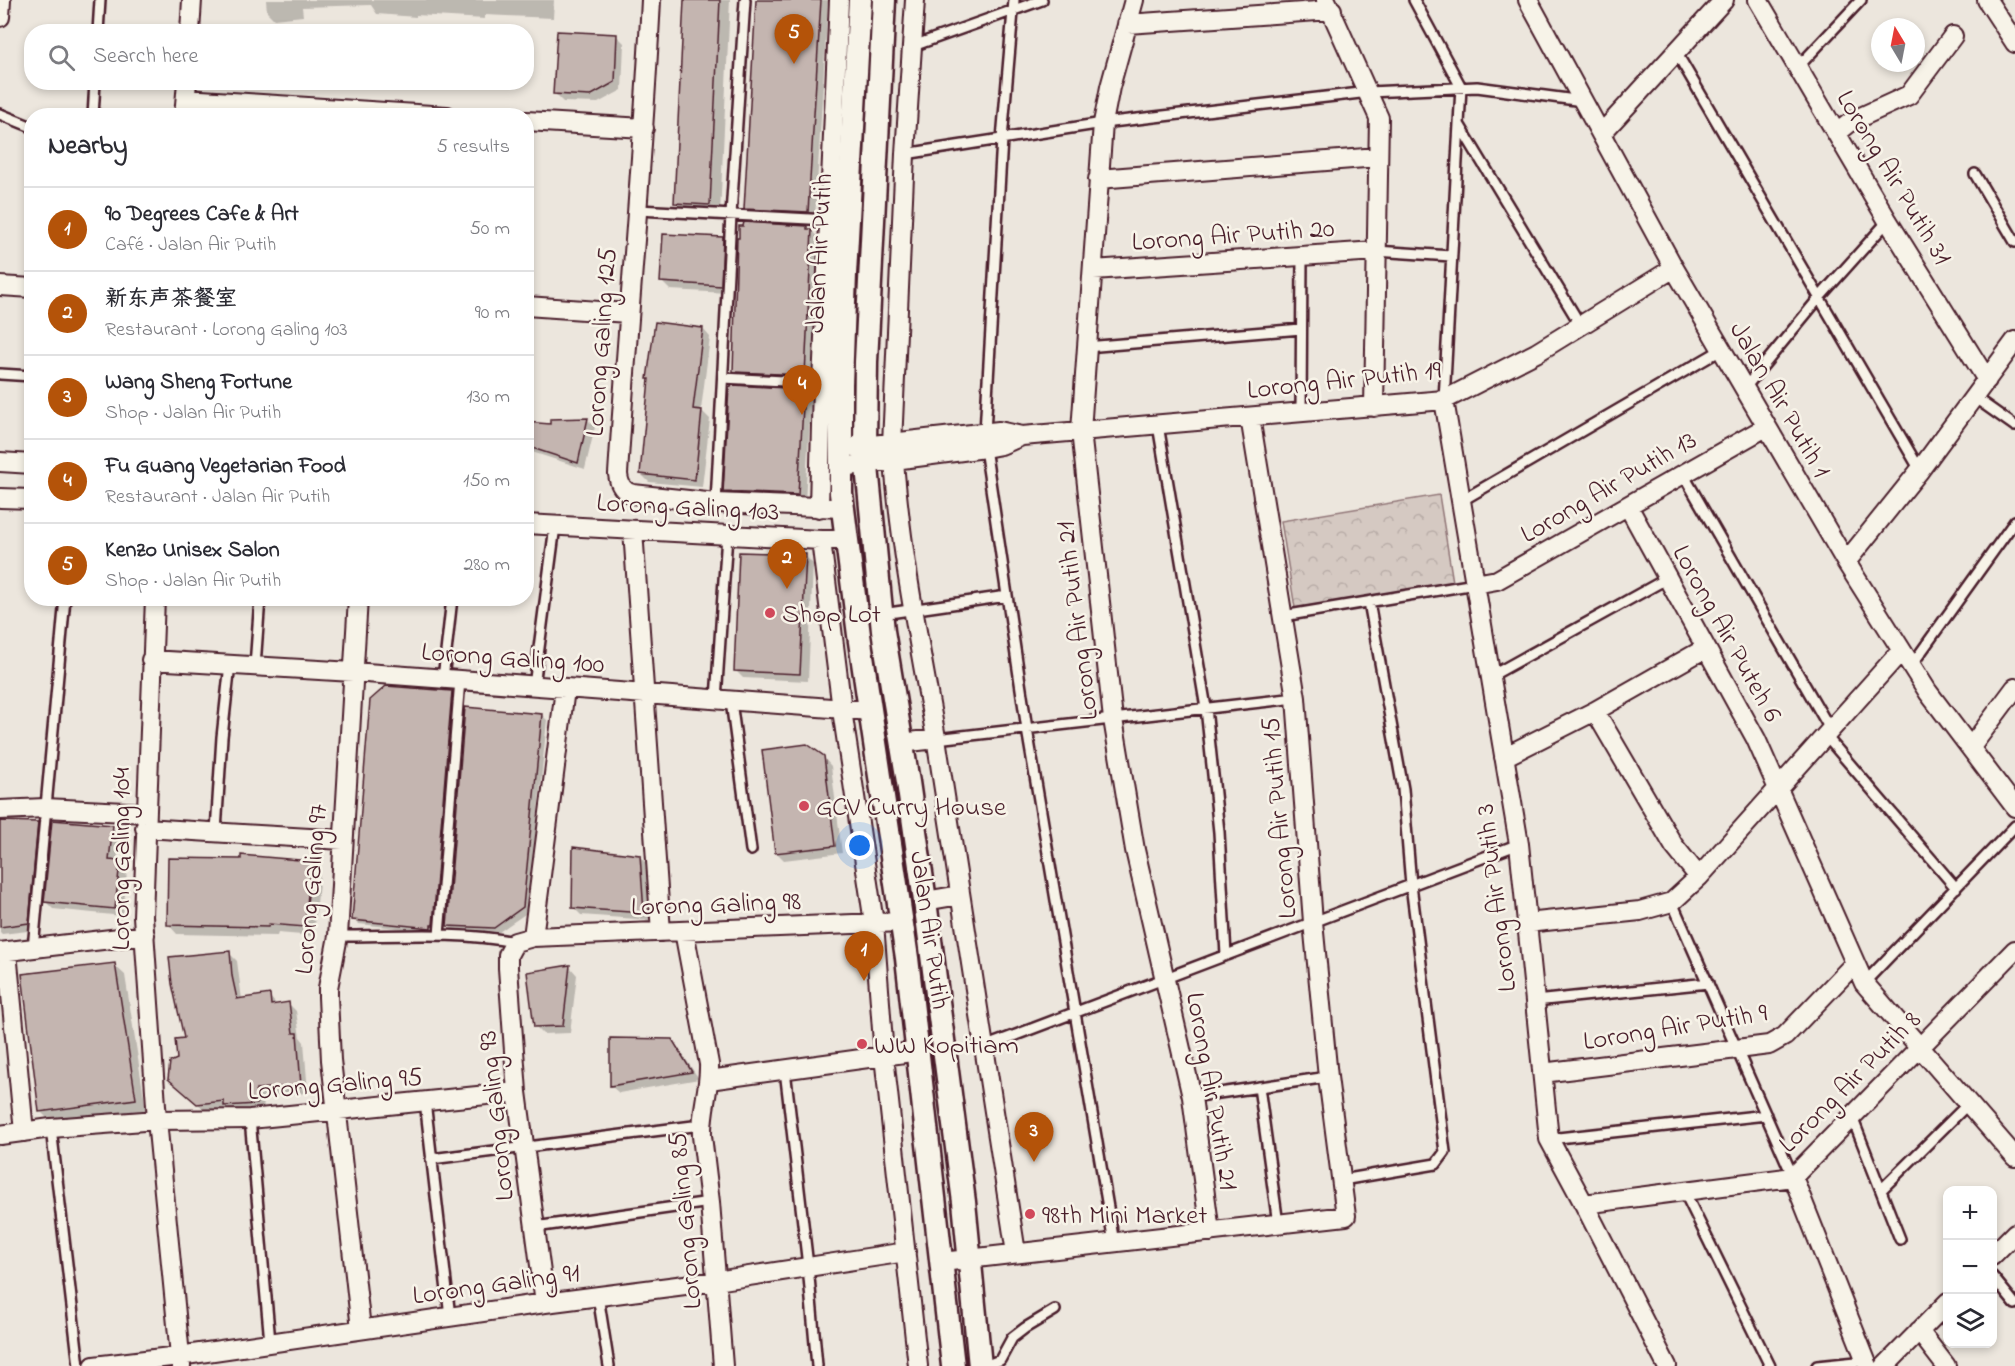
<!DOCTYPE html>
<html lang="en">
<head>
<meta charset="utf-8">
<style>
	body { margin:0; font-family:"Indie Flower","LXGW WenKai TC",sans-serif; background:#f2f2f3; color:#2b2b33 }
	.controls { position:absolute; right:18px; bottom:18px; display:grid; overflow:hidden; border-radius:12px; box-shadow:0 3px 9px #0003 }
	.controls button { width:54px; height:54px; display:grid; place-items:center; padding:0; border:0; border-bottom:2px solid #e1e1e2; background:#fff; color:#2b2b33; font:30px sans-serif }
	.compass { position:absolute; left:1871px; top:18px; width:54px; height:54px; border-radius:50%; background:#fff; box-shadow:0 3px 9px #0003; rotate:350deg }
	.you { position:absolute; left:860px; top:846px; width:21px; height:21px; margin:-15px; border:4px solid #fff; border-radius:50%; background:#1a73e8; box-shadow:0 0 0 9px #1a73e833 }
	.badge { display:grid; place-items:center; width:39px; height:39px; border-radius:50%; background:#b45309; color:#fff; font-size:20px; font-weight:700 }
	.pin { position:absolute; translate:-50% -50px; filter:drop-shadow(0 2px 3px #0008) }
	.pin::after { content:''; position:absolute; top:32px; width:21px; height:18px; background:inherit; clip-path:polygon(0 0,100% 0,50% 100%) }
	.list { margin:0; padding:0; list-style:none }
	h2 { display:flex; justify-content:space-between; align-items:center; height:78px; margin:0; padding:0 24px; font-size:26px }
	h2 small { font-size:20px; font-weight:400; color:#7c7c81 }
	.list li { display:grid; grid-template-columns:39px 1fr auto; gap:18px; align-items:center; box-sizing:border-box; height:84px; padding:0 24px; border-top:2px solid #e1e1e2 }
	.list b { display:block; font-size:22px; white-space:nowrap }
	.list p { margin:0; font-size:20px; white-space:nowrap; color:#7c7c81 }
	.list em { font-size:20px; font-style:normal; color:#7c7c81 }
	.icon { flex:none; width:33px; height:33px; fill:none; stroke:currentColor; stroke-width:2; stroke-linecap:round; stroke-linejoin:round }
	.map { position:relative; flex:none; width:2015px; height:1366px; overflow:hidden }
	.search { position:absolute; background:#fff; box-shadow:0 3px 9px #0003; left:24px; top:24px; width:510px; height:66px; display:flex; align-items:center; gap:15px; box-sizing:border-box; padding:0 21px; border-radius:24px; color:#7c7c81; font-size:22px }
	.panel { position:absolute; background:#fff; box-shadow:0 3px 9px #0003; left:24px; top:108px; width:510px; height:498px; border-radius:24px }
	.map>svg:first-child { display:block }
	.park { fill:url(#park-crowns); stroke:#907476; stroke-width:1.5 }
	.shadow { fill:#0003 }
	.building { fill:#c4b5b0; stroke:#4a1f2b; stroke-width:1.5 }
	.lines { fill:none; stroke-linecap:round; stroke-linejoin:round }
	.service-casing { stroke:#4a1f2b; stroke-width:14 }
	.minor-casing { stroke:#4a1f2b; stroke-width:22 }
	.tertiary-casing { stroke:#4a1f2b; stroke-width:27 }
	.service { stroke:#f7f3e8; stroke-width:9 }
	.minor { stroke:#f7f3e8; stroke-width:18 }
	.tertiary { stroke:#f7f3e8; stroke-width:22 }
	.poi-dot { fill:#d1495b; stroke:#f7f3e8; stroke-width:2 }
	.labels { text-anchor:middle; stroke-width:5; stroke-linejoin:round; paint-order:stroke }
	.street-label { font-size:27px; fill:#4a1f2b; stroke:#f7f3e8 }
	.poi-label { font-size:27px; fill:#4a1f2b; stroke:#f7f3e8; text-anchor:start }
</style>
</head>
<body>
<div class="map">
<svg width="2015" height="1366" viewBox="0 0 2015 1366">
	<defs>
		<pattern id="park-crowns" width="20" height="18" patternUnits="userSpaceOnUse" patternTransform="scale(1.5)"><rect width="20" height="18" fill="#d5c9c2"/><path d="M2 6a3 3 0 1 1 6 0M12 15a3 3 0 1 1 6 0" fill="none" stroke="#b8aca7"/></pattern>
	</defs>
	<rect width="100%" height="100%" fill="#ece6dd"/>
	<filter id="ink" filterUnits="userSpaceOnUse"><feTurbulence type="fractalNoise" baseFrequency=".0167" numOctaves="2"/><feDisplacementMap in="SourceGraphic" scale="12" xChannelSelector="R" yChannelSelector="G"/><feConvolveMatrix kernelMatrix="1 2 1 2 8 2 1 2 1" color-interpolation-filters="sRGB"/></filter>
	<g filter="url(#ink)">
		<path class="park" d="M1439,495L1453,582L1295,608L1281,521Z"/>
		<path class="shadow" d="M266,0H554L553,18L485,15V19L416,15V17L377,14L371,5L302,7L303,16L274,19L267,12Z
			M685,0H730L720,215L686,213L676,203Z
			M758,0H828L815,219L754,216L746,208Z
			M616,35L624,43L622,90L598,103L563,102L555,94Z
			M807,227L819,238L813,382L742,379L735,371Z
			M722,238L730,246L728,293L670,290L662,282Z
			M703,329L710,337L701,410L710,419L702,487L649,482L641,474Z
			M526,342L533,349L527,423L551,425L552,420H588L595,427L585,469L532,452L530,465L526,464Z
			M803,390L811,398L805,502L733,499L725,491Z
			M805,556L813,564L808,681L743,678L735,670Z
			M452,693L457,698L435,932L359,924L354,919Z
			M542,715L547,720L528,912L499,932L453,930L448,925Z
			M823,757L831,766L842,853L784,860L776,852Z
			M0,823L37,824L45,831L36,930L2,934L0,932Z
			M112,827L120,835L117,863L127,871L123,916L53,909L46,902Z
			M639,856L647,864L651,920L581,915L573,907Z
			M311,862L320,872L314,936L278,933L277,936L177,934L168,924Z
			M229,953L237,961L242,1000L269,996L277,1005L289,1004L296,1011L300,1037L304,1042L308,1093L263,1096L264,1111L233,1113L228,1108L206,1111L178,1086V1060L186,1039Z
			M114,965L125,975L146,1110L51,1122L40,1111Z
			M570,967L577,975L570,1033L543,1034L535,1026Z
			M671,1041L679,1049L699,1079L619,1093L611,1086Z"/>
		<path class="building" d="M684,0H720L710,205L674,203Z
			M756,0H821L808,212L744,209Z
			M557,31L617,34L615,82L590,96L553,94Z
			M744,222L807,226V229H812L805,375L733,372L737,238H739V226H743Z
			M663,234L723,237L721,286L660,282Z
			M655,322L703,328L693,409L702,410L695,480L640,474L649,379H647Z
			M733,385L804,389L798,495L723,492L729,387Z
			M588,418L578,463L526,446V422L550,424V419Z
			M739,552L806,554L800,674L734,671Z
			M386,686L452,691L433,925H431V928L352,920L370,700Z
			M465,707L542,714L523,907L494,928L447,926Z
			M807,744L824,756L835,846L775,853L762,750Z
			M52,820L113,825L109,860L120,861L115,909L44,902Z
			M0,821L38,822L29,923L0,927Z
			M573,847L640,855L644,913L572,908Z
			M241,855L311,861L305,927L269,924L268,927L167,925L168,858L241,859Z
			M230,951L232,976L237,999L270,994L271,1005L289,1002L293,1033H297L301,1086L256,1089L257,1104L224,1106V1101L197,1104L168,1079L170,1062L177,1059L175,1039L184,1038L172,984L169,957Z
			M115,963L136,1099L39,1112L22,974Z
			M570,965L563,1026L534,1027L527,972Z
			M610,1038L672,1039L692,1072L610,1086Z"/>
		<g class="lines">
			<g class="service-casing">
				<path id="service" d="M1414,0L1461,87L1444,400
					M98,32L100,0
					M913,46L1042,0
					M1676,52L1920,470
					M1798,67L1861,0
					M0,114L32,127
					M93,116L95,82
					M1459,124L1581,326
					M905,154L1103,123L1369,92L1477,87L1583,101
					M1975,174L2015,242
					M638,210L829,220
					M1376,251L1451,256
					M1086,347L1301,329
					M0,374L32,376
					M723,378L823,383
					M1744,389L1819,298L1888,221
					M1974,397L2015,426
					M1301,413L1302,256
					M1158,425L1206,708L1219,832L1226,955
					M985,432L1002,139L1014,0
					M985,448L1027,729L1114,1243
					M1683,474L1830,729
					M1461,501L1721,350
					M716,503L731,215L745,0
					M882,614L1007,596
					M1283,616L1475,584
					M255,666L260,598
					M1911,666L2015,521
					M1491,676L1668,578
					M443,679L452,598
					M534,686L555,526
					M716,699L727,535
					M731,701L751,850
					M1825,735L1956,888
					M936,739L1296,698
					M216,831L222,737L230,664
					M1672,902L1793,1177
					M439,935L460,680
					M338,936C397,936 457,931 515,942
					M33,949L65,598
					M1864,983L2015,826
					M1535,1001L1708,983
					M984,1047L1519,844
					M785,1070L808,1266L817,1366
					M1259,1087L1278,1224
					M1192,1097L1328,1077
					M425,1101L450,1317
					M1852,1117L1900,1239
					M250,1119L270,1342
					M51,1128L79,1366
					M1549,1139L1766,1115
					M431,1159L701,1125
					M1342,1180L1436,1164L1445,1152L1411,885L1403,789L1369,602
					M1881,1190L1969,1103
					M1684,1191L1770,1366
					M535,1227L710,1202
					M1992,1276L2015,1304
					M598,1296L609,1366
					M985,1366L1000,1360L1012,1338L1025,1328L1055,1310
					M1817,1366L1866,1361"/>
			</g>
			<g class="minor-casing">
				<path id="minor" d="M651,0C643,158 628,316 618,474C619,484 622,491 633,494L716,503L842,508
					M1134,0L1110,87L1103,123L1081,431L1113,719L1135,850L1192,1097L1210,1232
					M1326,0L1379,118L1374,407
					M1528,0L1674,268L1846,562L1928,692L2015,807
					M1758,0L1888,221L1987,380
					M1987,0L2015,43
					M0,17L1,0
					M1127,24L1332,10
					M190,32L192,0
					M186,99L447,116
					M184,116L187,82
					M526,121L644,128
					M1837,133L1852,121L1909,95L1953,36
					M1601,134L1724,0
					M1098,179L1378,157
					M1093,270L1376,251
					M0,286L32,288
					M526,306L628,313
					M1444,400L1519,844L1549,1139L1584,1204L1667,1366
					M892,444L905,154L915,0
					M854,447L999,431L1022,436L1444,400L1536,353L1674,268
					M894,461C901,554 920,646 936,738C964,910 989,1082 1016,1253
					M0,462L32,464
					M841,467L985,448L1001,445L1022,436
					M0,498L32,499
					M1628,506L1756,739L1864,983L2015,1157
					M819,508L822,383L839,0
					M526,524L821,540H846
					M633,530L661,932
					M821,540L842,710L874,923L884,1056L918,1366
					M1846,562L1920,470L2015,341
					M1475,584L1497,580L1766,427
					M155,598L143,916L157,1120L181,1366
					M358,598L338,936L328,988V997L331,1060L361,1329
					M151,660L353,672L871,711
					M1595,711L1674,846L1699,877
					M901,743L936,739
					M1971,747L2015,688
					M1504,757L1595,711L1706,648
					M0,810L45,808L146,813
					M145,828L343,840
					M925,901L960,895
					M1527,923L1640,911L1672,902L1699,877L1901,651
					M684,931L709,1064C710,1088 701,1111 702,1136L710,1202L723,1366
					M533,937L565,689
					M0,952L145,935
					M7,952L24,1132
					M1542,1073L1769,1045L1785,1036L1855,963
					M709,1080L919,1051
					M0,1135L51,1128L157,1120L250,1119L517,1092
					M1793,1177L1868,1366
					M1584,1204L1793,1177L2015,950
					M1992,1256L2015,1233
					M942,1262L1346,1216L1328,1077L1313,922L1296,698L1250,417
					M545,1303L517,1092L508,968V955L515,942L533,937L902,922
					M1919,1331L1946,1366
					M94,1366L179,1356L545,1303L716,1281L906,1252
					M1885,1366L1948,1302"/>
			</g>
			<g class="tertiary-casing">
				<path id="tertiary" d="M860,0L845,274L841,384V493L859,635L907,958L953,1366
					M884,0L866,362L865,446L883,631L908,782L925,901L964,1202L980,1366"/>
			</g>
			<use href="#service" class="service"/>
			<use href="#minor" class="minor"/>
			<use href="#tertiary" class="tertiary"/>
		</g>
	</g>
	<g class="poi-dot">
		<circle cx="770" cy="613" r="6"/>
		<circle cx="804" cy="806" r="6"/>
		<circle cx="862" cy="1044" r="6"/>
		<circle cx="1030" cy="1214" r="6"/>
	</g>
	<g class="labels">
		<g class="street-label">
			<text transform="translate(1895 177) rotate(59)" y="9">Lorong Air Putih 31</text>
			<text transform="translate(1233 234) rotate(-4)" y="9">Lorong Air Putih 20</text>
			<text transform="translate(818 253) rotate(-87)" y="9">Jalan Air Putih</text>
			<text transform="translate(600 342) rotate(-86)" y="9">Lorong Galing 125</text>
			<text transform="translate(1344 379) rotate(-6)" y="9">Lorong Air Putih 19</text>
			<text transform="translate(1781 399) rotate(60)" y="9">Jalan Air Putih 1</text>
			<text transform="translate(1608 486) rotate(-30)" y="9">Lorong Air Putih 13</text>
			<text transform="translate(688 506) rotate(3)" y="9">Lorong Galing 103</text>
			<text transform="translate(1076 621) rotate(-97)" y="9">Lorong Air Putih 21</text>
			<text transform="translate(1728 633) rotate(61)" y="9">Lorong Air Puteh 6</text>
			<text transform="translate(513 657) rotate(4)" y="9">Lorong Galing 100</text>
			<text transform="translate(1278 818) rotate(-95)" y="9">Lorong Air Putih 15</text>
			<text transform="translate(120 859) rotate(-90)" y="9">Lorong Galing 104</text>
			<text transform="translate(310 889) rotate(-85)" y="9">Lorong Galing 97</text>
			<text transform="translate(1495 898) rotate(-97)" y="9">Lorong Air Putih 3</text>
			<text transform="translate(716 903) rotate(-2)" y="9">Lorong Galing 98</text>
			<text transform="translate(931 930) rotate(82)" y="9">Jalan Air Putih</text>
			<text transform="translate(1675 1026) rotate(-9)" y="9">Lorong Air Putih 9</text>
			<text transform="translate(1849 1081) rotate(-45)" y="9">Lorong Air Putih 8</text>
			<text transform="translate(335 1083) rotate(-5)" y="9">Lorong Galing 95</text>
			<text transform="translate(1213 1091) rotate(80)" y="9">Lorong Air Putih 21</text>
			<text transform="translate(495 1116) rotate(-96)" y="9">Lorong Galing 93</text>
			<text transform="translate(684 1221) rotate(-95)" y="9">Lorong Galing 85</text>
			<text transform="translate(496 1283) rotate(-8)" y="9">Lorong Galing 91</text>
		</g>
		<g class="poi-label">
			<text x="782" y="622">Shop Lot</text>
			<text x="816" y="815">GCV Curry House</text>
			<text x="874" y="1053">WW Kopitiam</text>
			<text x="1042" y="1223">98th Mini Market</text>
		</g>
	</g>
</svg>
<div class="controls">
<button>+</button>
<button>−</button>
<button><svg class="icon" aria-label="layers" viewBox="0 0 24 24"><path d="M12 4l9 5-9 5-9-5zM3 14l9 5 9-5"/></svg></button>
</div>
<svg class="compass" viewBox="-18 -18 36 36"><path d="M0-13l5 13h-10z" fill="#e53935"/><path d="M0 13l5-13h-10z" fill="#7c7c81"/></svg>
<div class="you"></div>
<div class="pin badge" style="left:864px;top:981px">1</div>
<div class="pin badge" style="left:787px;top:589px">2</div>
<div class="pin badge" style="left:1034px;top:1162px">3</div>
<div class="pin badge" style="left:802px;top:415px">4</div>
<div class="pin badge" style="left:794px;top:64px">5</div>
<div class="search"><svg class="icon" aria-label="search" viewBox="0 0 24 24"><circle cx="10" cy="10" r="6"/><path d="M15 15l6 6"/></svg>Search here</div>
<section class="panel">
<h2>Nearby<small>5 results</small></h2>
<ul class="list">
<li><span class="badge">1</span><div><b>90 Degrees Cafe &amp; Art</b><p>Café · Jalan Air Putih</p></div><em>50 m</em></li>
<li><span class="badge">2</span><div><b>新东声茶餐室</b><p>Restaurant · Lorong Galing 103</p></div><em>90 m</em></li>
<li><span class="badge">3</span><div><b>Wang Sheng Fortune</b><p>Shop · Jalan Air Putih</p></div><em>130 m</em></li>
<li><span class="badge">4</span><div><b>Fu Guang Vegetarian Food</b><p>Restaurant · Jalan Air Putih</p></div><em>150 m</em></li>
<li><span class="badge">5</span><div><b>Kenzo Unisex Salon</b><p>Shop · Jalan Air Putih</p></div><em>280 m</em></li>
</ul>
</section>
</div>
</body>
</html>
